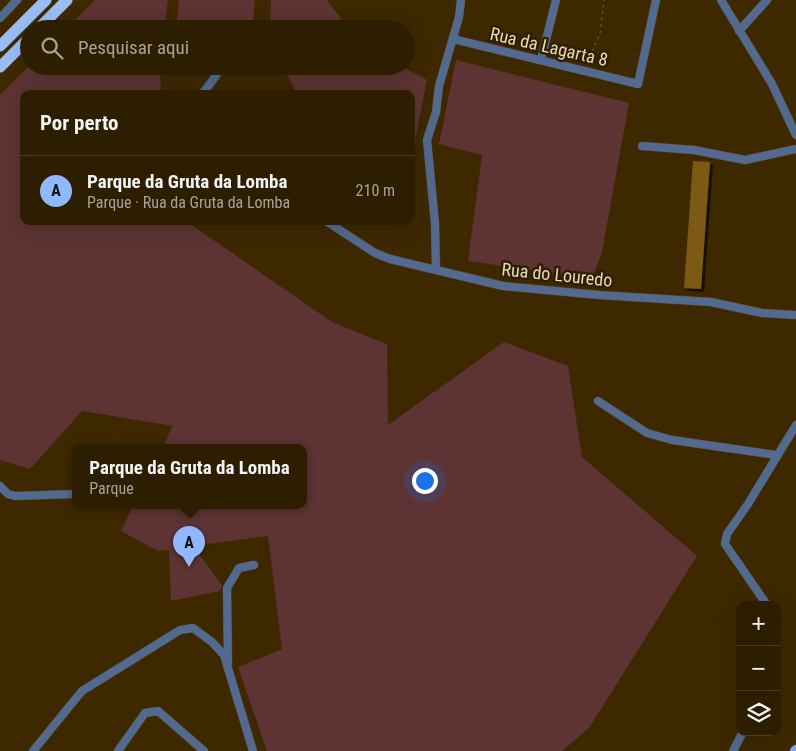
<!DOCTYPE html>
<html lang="pt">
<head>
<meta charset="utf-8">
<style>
	body { margin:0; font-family:"Roboto Condensed",sans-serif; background:#3a2b0f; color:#f1f3f6 }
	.controls { position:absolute; right:15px; bottom:15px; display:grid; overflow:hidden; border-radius:10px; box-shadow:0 5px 20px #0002 }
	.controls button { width:45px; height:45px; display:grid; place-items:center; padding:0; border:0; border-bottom:1px solid #493c22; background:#2e1e00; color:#f1f3f6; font:25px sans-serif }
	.you { position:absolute; left:424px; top:480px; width:18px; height:18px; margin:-12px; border:4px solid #fff; border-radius:50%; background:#1a73e8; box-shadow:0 0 0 8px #1a73e833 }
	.badge { display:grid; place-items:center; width:32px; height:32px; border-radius:50%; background:#8fb8fd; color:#111; font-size:16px; font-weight:700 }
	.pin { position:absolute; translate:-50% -41px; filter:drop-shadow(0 1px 2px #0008) }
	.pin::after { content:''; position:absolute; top:26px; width:18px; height:15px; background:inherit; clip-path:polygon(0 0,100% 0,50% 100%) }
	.popup { position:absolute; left:72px; top:444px; width:235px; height:65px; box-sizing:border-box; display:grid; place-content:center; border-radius:10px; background:#2e1e00; filter:drop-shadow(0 1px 4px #0005); font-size:16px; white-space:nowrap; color:#a7a299 }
	.popup b { font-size:19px; color:#f1f3f6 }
	.popup::after { content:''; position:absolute; left:50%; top:100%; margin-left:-10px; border:10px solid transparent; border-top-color:#2e1e00 }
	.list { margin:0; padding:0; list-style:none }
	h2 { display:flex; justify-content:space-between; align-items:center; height:65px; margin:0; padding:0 20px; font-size:21px }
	h2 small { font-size:16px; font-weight:400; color:#a7a299 }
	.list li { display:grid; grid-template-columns:32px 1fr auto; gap:15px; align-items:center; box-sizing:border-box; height:70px; padding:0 20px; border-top:1px solid #493c22 }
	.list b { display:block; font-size:19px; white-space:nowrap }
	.list p { margin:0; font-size:16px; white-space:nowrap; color:#a7a299 }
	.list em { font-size:16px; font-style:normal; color:#a7a299 }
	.icon { flex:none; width:28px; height:28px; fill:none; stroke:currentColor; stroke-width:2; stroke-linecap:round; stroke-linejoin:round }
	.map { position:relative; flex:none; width:796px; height:751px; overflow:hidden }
	.search { position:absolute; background:#2e1e00; box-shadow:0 5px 20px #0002; left:20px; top:20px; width:395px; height:55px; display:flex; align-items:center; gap:12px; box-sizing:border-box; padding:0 18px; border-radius:28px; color:#a7a299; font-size:19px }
	.panel { position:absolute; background:#2e1e00; box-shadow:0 5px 20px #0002; left:20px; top:90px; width:395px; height:135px; border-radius:10px }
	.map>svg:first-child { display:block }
	.green { fill:#5d3333 }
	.building { fill:#7b5a19; filter:url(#shadow) }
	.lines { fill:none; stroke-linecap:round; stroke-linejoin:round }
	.minor-casing { stroke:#59441e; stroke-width:9 }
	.major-casing { stroke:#59441e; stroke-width:11 }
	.highway-casing { stroke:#59441e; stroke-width:12 }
	.path { stroke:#7a6743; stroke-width:1; stroke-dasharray:2.5 4; stroke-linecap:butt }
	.minor { stroke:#526990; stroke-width:8 }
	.major { stroke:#74a5f4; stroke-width:10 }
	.highway { stroke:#9abdf6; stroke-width:11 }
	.labels { text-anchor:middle; stroke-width:5; stroke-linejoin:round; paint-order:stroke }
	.street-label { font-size:18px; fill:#ead9be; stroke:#2f2003 }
</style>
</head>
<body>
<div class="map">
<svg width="796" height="751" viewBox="0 0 796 751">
	<defs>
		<filter id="shadow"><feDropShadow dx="3" dy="3" stdDeviation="0" flood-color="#0009"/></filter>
	</defs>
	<rect width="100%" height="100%" fill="#3d2800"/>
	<path class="green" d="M95,0H168L164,29H66Z
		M179,0H255L252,29H176Z
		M271,0H327L349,29H270Z
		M456,60L629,103L602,252L592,279L468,261L482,155L439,144Z
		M29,66H160L161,94H24V221H186L332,322L387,344L388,425L504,342L568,366L582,457L697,556L589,728L562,751H267L238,667L282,649L268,536L193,546L222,585L220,591L171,601L169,550L158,551L121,531L133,506H303V448H162L173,426L82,411L30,469L0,460V95Z
		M283,66H401L427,80L414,146H411V94H297Z"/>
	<path class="building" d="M693,161L710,162L701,289L684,288Z"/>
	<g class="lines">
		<g class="minor-casing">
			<path id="minor" d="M721,0L772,84L796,135
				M0,18L17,0
				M739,31L767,0
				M453,39L638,84L656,0
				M541,60L556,0
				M202,94L216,76L220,66
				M642,146L694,150L745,160L796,149
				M326,221L375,253L390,259L503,286L599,295L711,302L762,313L796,315
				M436,270L435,223L427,140L436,112L439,86L459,17L461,0
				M598,401L647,433L672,440L776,455
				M0,486L8,494L15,496L75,494
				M767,605L725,544L727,534L748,504L796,425
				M228,663L227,588L239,568L254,565
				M33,751L82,691L180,630L193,628L212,642L224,655L253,751
				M118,751L145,713L158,711L204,751
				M733,751L743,732"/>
		</g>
		<g class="major-casing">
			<path id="major" d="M795,751L796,750"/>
		</g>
		<g class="highway-casing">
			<path id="highway" d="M38,29L67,0
				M0,46L46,0
				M0,67L29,38"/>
		</g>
		<path class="path" d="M591,64L593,49L600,34L604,0"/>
		<use href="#minor" class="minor"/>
		<use href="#major" class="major"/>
		<use href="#highway" class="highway"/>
	</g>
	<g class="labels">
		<g class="street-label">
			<text transform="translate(549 47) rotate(13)" y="6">Rua da Lagarta 8</text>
			<text transform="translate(557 275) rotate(6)" y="6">Rua do Louredo</text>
		</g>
	</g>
</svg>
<div class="controls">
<button>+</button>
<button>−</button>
<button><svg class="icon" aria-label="layers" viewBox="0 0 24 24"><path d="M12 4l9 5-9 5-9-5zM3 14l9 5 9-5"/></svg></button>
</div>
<div class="you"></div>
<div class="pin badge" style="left:189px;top:567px">A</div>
<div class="popup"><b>Parque da Gruta da Lomba</b>Parque</div>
<div class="search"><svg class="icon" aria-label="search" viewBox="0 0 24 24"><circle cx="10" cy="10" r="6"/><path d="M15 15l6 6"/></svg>Pesquisar aqui</div>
<section class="panel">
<h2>Por perto<small></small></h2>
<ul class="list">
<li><span class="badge">A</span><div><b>Parque da Gruta da Lomba</b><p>Parque · Rua da Gruta da Lomba</p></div><em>210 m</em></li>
</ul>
</section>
</div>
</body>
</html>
